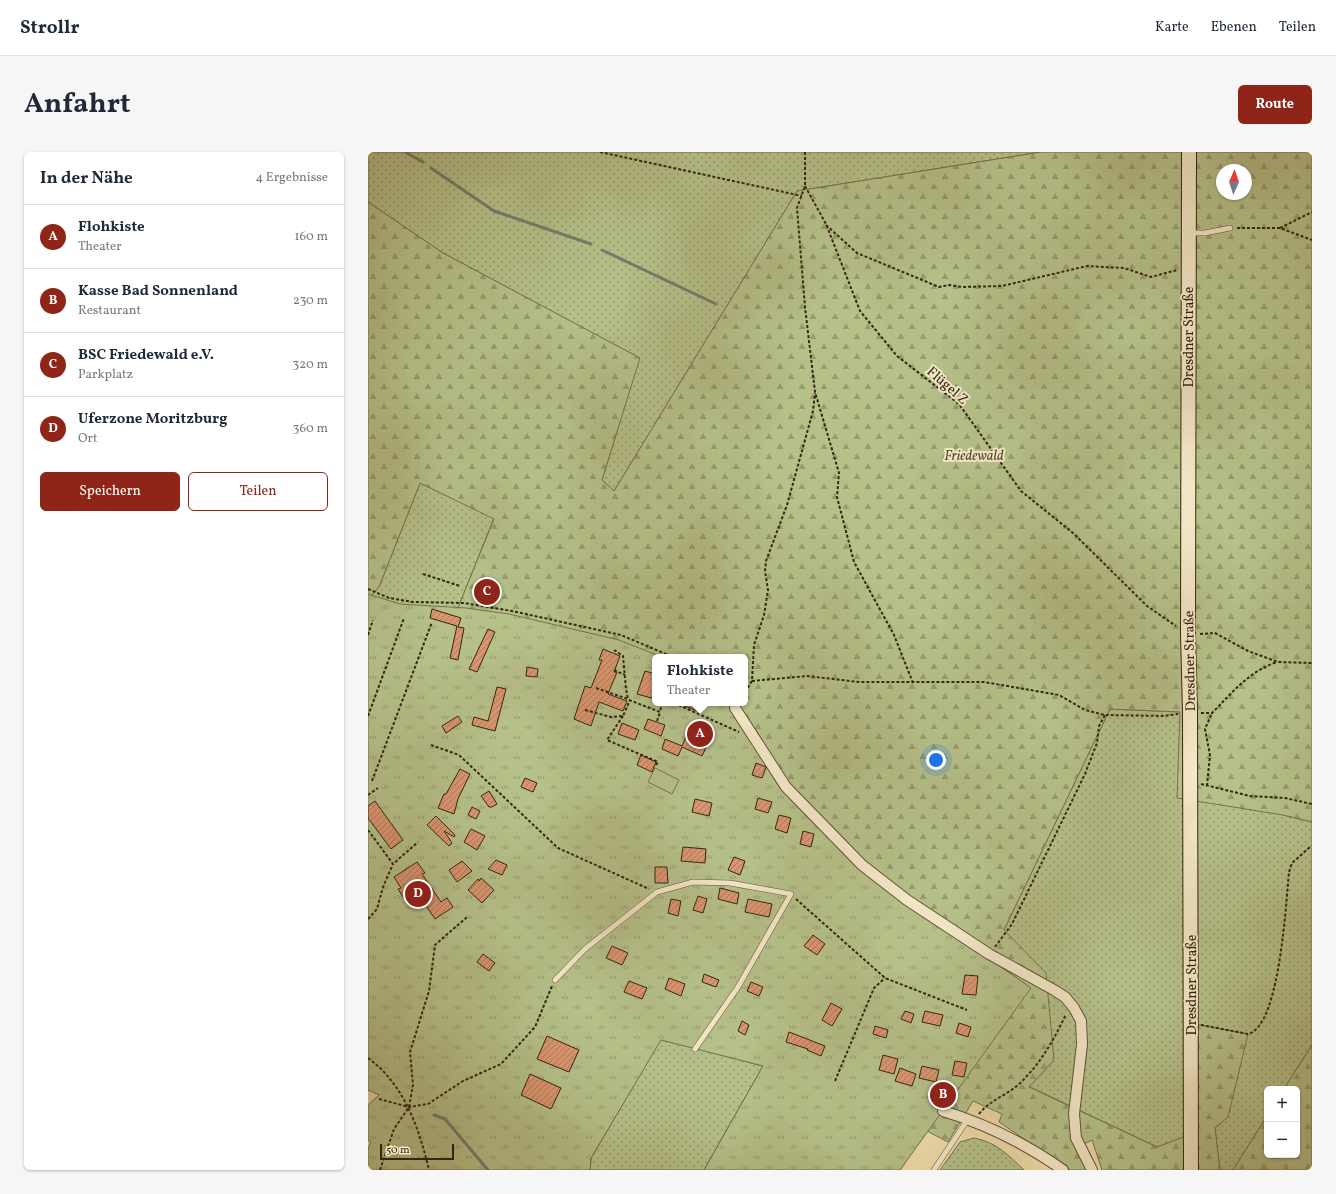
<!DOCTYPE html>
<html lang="de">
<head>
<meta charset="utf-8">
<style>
	body { margin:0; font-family:Vollkorn,serif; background:#f6f6f7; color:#1f2937 }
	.controls { position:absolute; right:12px; bottom:12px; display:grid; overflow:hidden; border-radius:6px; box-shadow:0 1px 3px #0004 }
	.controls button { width:36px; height:36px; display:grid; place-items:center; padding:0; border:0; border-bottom:1px solid #e0e1e3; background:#fff; color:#1f2937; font:20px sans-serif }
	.compass { position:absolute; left:848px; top:12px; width:36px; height:36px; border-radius:50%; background:#fff; box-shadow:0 1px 3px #0004; rotate:3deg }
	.scale { position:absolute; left:12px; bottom:10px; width:74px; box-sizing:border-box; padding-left:4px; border:2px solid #352410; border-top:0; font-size:11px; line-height:14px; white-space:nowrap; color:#352410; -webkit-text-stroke:3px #f4e8c8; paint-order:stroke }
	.you { position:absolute; left:568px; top:608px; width:14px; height:14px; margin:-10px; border:3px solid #fff; border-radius:50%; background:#1a73e8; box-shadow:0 0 0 6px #1a73e833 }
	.badge { display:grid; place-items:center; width:26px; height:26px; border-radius:50%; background:#8f2418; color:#fff; font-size:13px; font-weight:700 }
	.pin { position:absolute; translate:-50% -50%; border:2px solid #fff; box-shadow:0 1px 4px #0006 }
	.popup { position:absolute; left:284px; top:502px; width:96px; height:52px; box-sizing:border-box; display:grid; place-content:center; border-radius:6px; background:#fff; filter:drop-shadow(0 1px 3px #0005); font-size:13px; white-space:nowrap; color:#747a83 }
	.popup b { font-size:15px; color:#1f2937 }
	.popup::after { content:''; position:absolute; left:50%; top:100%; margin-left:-8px; border:8px solid transparent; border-top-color:#fff }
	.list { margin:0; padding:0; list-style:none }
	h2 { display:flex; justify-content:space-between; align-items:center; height:52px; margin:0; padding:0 16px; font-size:17px }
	h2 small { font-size:13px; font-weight:400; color:#747a83 }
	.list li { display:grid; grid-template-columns:26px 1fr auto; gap:12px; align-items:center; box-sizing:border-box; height:64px; padding:0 16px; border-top:1px solid #e0e1e3 }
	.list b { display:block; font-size:15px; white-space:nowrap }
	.list p { margin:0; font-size:13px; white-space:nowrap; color:#747a83 }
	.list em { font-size:13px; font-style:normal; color:#747a83 }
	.actions { display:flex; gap:8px; padding:12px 16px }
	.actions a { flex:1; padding:9px 0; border:1px solid #8f2418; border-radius:6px; text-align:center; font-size:14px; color:#8f2418 }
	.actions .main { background:#8f2418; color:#fff }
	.map { position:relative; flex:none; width:944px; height:1018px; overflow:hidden; border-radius:6px }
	header { display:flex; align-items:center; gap:24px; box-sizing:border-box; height:56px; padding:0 20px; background:#fff; border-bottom:1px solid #e0e1e3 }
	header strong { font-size:19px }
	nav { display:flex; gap:22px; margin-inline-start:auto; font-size:14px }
	.intro { display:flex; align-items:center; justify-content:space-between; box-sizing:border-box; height:96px; padding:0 24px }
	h1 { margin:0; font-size:28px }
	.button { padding:10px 18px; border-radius:6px; background:#8f2418; color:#fff; font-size:14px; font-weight:700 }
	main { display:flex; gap:24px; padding:0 24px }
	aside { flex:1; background:#fff; border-radius:6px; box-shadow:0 1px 3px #0004 }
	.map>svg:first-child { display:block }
	.grass { fill:url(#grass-dots); stroke:#76724d }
	.forest { fill:url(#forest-firs); stroke:#76724d; fill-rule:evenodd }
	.park { fill:url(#park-tufts); stroke:#76724d }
	.pitch { fill:#b6c18a; stroke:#76724d }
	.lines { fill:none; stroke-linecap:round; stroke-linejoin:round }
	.stream { stroke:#717f6e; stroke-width:3 }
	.building { fill:url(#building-hatch); stroke:#352410 }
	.service-casing { stroke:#635236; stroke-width:6 }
	.minor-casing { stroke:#635236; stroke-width:12 }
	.secondary-casing { stroke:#352410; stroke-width:16 }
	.path { stroke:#352410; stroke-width:2; stroke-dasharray:3 2; stroke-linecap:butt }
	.service { stroke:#f4e8c8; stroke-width:5 }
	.minor { stroke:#f4e8c8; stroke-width:10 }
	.secondary { stroke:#f4e8c8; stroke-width:14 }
	.labels { text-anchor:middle; stroke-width:4; stroke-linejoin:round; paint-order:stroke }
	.street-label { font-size:14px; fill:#352410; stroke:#f4e8c8 }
	.park-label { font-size:14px; font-style:italic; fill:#554b2e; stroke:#f4e8c8 }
</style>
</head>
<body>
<header>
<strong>Strollr</strong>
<nav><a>Karte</a><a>Ebenen</a><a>Teilen</a></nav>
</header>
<div class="intro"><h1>Anfahrt</h1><a class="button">Route</a></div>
<main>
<aside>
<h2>In der Nähe<small>4 Ergebnisse</small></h2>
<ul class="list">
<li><span class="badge">A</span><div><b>Flohkiste</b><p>Theater</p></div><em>160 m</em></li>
<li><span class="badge">B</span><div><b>Kasse Bad Sonnenland</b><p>Restaurant</p></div><em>230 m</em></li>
<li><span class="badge">C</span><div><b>BSC Friedewald e.V.</b><p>Parkplatz</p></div><em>320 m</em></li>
<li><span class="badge">D</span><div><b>Uferzone Moritzburg</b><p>Ort</p></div><em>360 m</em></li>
</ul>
<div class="actions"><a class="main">Speichern</a><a>Teilen</a></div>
</aside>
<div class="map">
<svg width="944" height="1018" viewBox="0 0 944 1018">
	<defs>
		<pattern id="grass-dots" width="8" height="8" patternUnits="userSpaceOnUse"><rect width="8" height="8" fill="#b6c18a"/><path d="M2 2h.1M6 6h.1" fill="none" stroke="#959d6f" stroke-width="1.8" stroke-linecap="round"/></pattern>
		<pattern id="forest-firs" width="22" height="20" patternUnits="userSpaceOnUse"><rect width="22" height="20" fill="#b6c18a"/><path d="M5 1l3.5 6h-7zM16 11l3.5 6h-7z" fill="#959d6f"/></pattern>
		<pattern id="park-tufts" width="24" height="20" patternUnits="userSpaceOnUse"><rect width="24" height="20" fill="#b6c18a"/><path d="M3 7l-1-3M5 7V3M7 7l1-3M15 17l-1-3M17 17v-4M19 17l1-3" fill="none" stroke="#959d6f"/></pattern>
		<pattern id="building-hatch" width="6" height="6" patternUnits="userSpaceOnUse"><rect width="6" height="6" fill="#da9670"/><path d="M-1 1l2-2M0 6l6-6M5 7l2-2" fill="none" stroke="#b27a5b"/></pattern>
	</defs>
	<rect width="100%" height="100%" fill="#eedcaa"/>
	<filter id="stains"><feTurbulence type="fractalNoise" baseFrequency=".005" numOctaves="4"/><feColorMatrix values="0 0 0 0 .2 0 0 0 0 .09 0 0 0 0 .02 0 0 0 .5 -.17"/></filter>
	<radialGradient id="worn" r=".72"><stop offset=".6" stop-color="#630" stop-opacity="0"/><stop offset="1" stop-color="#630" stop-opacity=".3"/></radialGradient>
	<path class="grass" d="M0,0H673L429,39L246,339L234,328L271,206L75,101L0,50Z
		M52,331L126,366L22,626L0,734V447L11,435Z
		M742,557L812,560L915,663L944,670V893L916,937H899V964L865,1018H852L847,976L860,964L823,983L789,995L660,934L636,778Z
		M292,887L395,914L336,1018H222L223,1006Z
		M606,986C628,990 640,1003 656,1018H572L592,990Z"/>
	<path class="forest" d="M673,0H944V670L915,663L809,646L812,560L742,557L636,778L678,821L686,908L661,935L789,995L823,982L822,871L880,882L860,965L847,976L852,1018H855H734L724,988L710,995L720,1018H702L631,970L634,962L605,949L580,990L559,979L532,1018H336L395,914L293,887L223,1006L222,1018L0,938V734L21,626L126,367L52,331L11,435L0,447V50L75,101L272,206L234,328L246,339L429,39ZM854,18H878V42H854ZM287,505H377V551H287Z
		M944,893V1018H865L899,964V1003H929V937H916Z"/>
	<path class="park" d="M0,442L32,452L98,456L141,462L251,488L294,505H287V551H359L412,636L491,716L663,836L532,1018H336L395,914L293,888L223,1006L222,1018H0V997L3,990L0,988V953L11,943L0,938Z"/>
	<path class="pitch" d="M287,616L311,628L304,642L280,630Z"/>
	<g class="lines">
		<path class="stream" d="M37,0L55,10
			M63,16L126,59L223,92
			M234,98L348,152
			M66,963L77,967L120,1018"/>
	</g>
	<path class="building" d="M64,457L93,466L90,475L96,476L90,508L82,506L89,474L62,466Z
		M120,477L127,480L109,520L101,517Z
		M235,497L252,504L246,520H249L240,542L259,549L255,559L231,550L223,574L206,567L217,534L223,536L234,508H231Z
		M159,515L170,517L169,525L158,524Z
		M277,519L287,522V547L269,542Z
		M129,535L138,537L127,579L104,573L106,565L120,569Z
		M309,551H336L332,560Z
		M90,564L94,570L78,581L74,574Z
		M280,567L297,573L293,584L276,577Z
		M254,571L271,578L267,588L250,582Z
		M324,571L345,580L334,604L314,595L310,604L294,597L297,587L314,594Z
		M273,603L288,610L284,620L269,613Z
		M388,611L398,615L394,626L384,623Z
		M92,617L102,622L90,647L86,662L70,656L76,642H78Z
		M157,626L169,631L165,640L153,635Z
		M121,639L129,652L124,655H121L113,644Z
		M390,646L404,650L400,661L387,657Z
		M327,647L344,651L341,664L324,660Z
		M7,649L35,688L23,697L0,666V654Z
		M104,655L112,659L108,667L100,663Z
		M411,663L423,666L419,681L407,677Z
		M68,664L87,683L86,685L76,679L84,691L81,694L59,673Z
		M103,677L117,684L109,698L96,690Z
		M435,679L446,682L443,695L432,692Z
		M315,695L338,697L337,711L313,709Z
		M366,705L377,709L372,723L360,718Z
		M128,708L139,713L134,723L120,717Z
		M94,709L104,719L89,730L81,718Z
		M49,710L57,721L54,722L73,750L79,746L85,755L67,767L53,746L41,754L30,737L33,736L26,725Z
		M287,715H299L300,731H287Z
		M113,726L126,738L114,751L100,738L110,727L111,729Z
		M352,736L371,741L369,752L350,747Z
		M330,744L339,747L335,761L325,758Z
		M303,747L313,749L310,764L300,761Z
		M380,747L404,752L401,765L377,760Z
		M445,783L457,792L449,803L436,794Z
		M244,794L260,801L254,813L238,806Z
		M115,802L127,811L121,819L109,810Z
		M336,822L351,828L348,835L334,830Z
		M597,823L610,824L608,843L594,842Z
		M301,826L317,832L313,844L297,837Z
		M261,829L279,836L274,847L256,840Z
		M383,830L395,835L391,844L379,839Z
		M463,851L474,857L464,874L454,868Z
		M537,859L546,862L543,871L533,867Z
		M557,859L575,863L572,874L554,870Z
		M374,869L381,873L377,883L370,879Z
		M591,871L603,875L600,885L588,881Z
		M507,874L520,878L518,886L505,882Z
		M421,880L457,894L453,904L439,898L440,897L418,890Z
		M179,884L211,898L201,920L169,907Z
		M515,903L530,907L526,922L511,918Z
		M587,909L599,911L596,925L584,923Z
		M554,914L571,918L568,930L551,926Z
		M532,916L548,922L544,934L527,929Z
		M162,922L193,936L183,957L153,943Z"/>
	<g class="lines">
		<g class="service-casing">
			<path id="service" d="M822,81H837L862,76
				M187,828L217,797L289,740L325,730L362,731L423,742L370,835L327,897
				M566,1018L600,967"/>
		</g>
		<g class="minor-casing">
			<path id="minor" d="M367,556L418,635L494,713L539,748L621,802L686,838L697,845L706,856L713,869L714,892L706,962L708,986L724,1018
				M575,959C618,972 658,992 695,1018"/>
		</g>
		<g class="secondary-casing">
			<path id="secondary" d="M821,0L820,482L822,560L823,1018"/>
		</g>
		<path class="path" d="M232,0L434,44
			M437,0V34L429,56L437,155L447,240L471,321L469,345L486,410L526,483L545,531
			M437,34L458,72L492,159L529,204L591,252L653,339L705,381L779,454L808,474
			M458,73L489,101L571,135L581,133L594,135L634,134L719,114L756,116L783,125L809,118
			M869,76H912L944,88
			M912,76L944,60
			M55,422L92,434
			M0,437L21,446L45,450L96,451L144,459L253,483L305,505
			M832,482L847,481L880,499L910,510L944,511
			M0,483L5,468
			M246,518L257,523
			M384,529L439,524L491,530H616L691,543L717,558L737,563L796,564L810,562
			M228,536L260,547L258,537L255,504L246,498
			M377,540L384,529L386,493L396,463L400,438L397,419L398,409L419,353L445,259L447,241
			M261,548L292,560L294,551
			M295,551L299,553L300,551
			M306,551L371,580
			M217,558L243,565L255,564L262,548
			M833,561H844C865,540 880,520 909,510
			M0,564L36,466
			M255,564L239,588L290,610L288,613
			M289,569L292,560
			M63,593L91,603L190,696L281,737
			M4,629L64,470
			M833,632L882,644L917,646L944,652
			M839,634L842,603L837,577L844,561
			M0,643L10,636
			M0,678L25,712L50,690
			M428,747L517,826L599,858
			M0,767L9,757L15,735L25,712
			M627,795L644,772L717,622L729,591L731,574L737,563
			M833,873L880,882C912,875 918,749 921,720L924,711L942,695
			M0,906C36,932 51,976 61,1018
			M467,929L506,836L517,826
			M11,947L41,955L60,952L95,929L133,912L167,875L184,834
			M611,962C621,949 637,944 650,933C671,914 686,888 698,862
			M12,1018L26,977L41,955L45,933L42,900L61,839L67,793L99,765"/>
		<use href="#service" class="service"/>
		<use href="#minor" class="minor"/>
		<use href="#secondary" class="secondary"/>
	</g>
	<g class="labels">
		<g class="street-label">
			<text transform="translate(820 185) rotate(-90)" y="5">Dresdner Straße</text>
			<text transform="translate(580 233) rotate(41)" y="5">Flügel Z</text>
			<text transform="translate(821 509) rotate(-91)" y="5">Dresdner Straße</text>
			<text transform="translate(823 833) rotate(-90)" y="5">Dresdner Straße</text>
		</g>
		<g class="park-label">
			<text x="606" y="308">Friedewald</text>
		</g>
	</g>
	<rect width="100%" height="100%" filter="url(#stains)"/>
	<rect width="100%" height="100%" fill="url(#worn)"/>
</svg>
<div class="controls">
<button>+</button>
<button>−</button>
</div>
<svg class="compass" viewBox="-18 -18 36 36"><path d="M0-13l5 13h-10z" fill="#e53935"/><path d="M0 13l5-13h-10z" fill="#747a83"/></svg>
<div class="scale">50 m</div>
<div class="you"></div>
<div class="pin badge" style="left:332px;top:582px">A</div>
<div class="popup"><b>Flohkiste</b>Theater</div>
<div class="pin badge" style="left:575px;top:943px">B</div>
<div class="pin badge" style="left:119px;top:440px">C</div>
<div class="pin badge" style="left:50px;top:742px">D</div>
</div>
</main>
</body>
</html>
